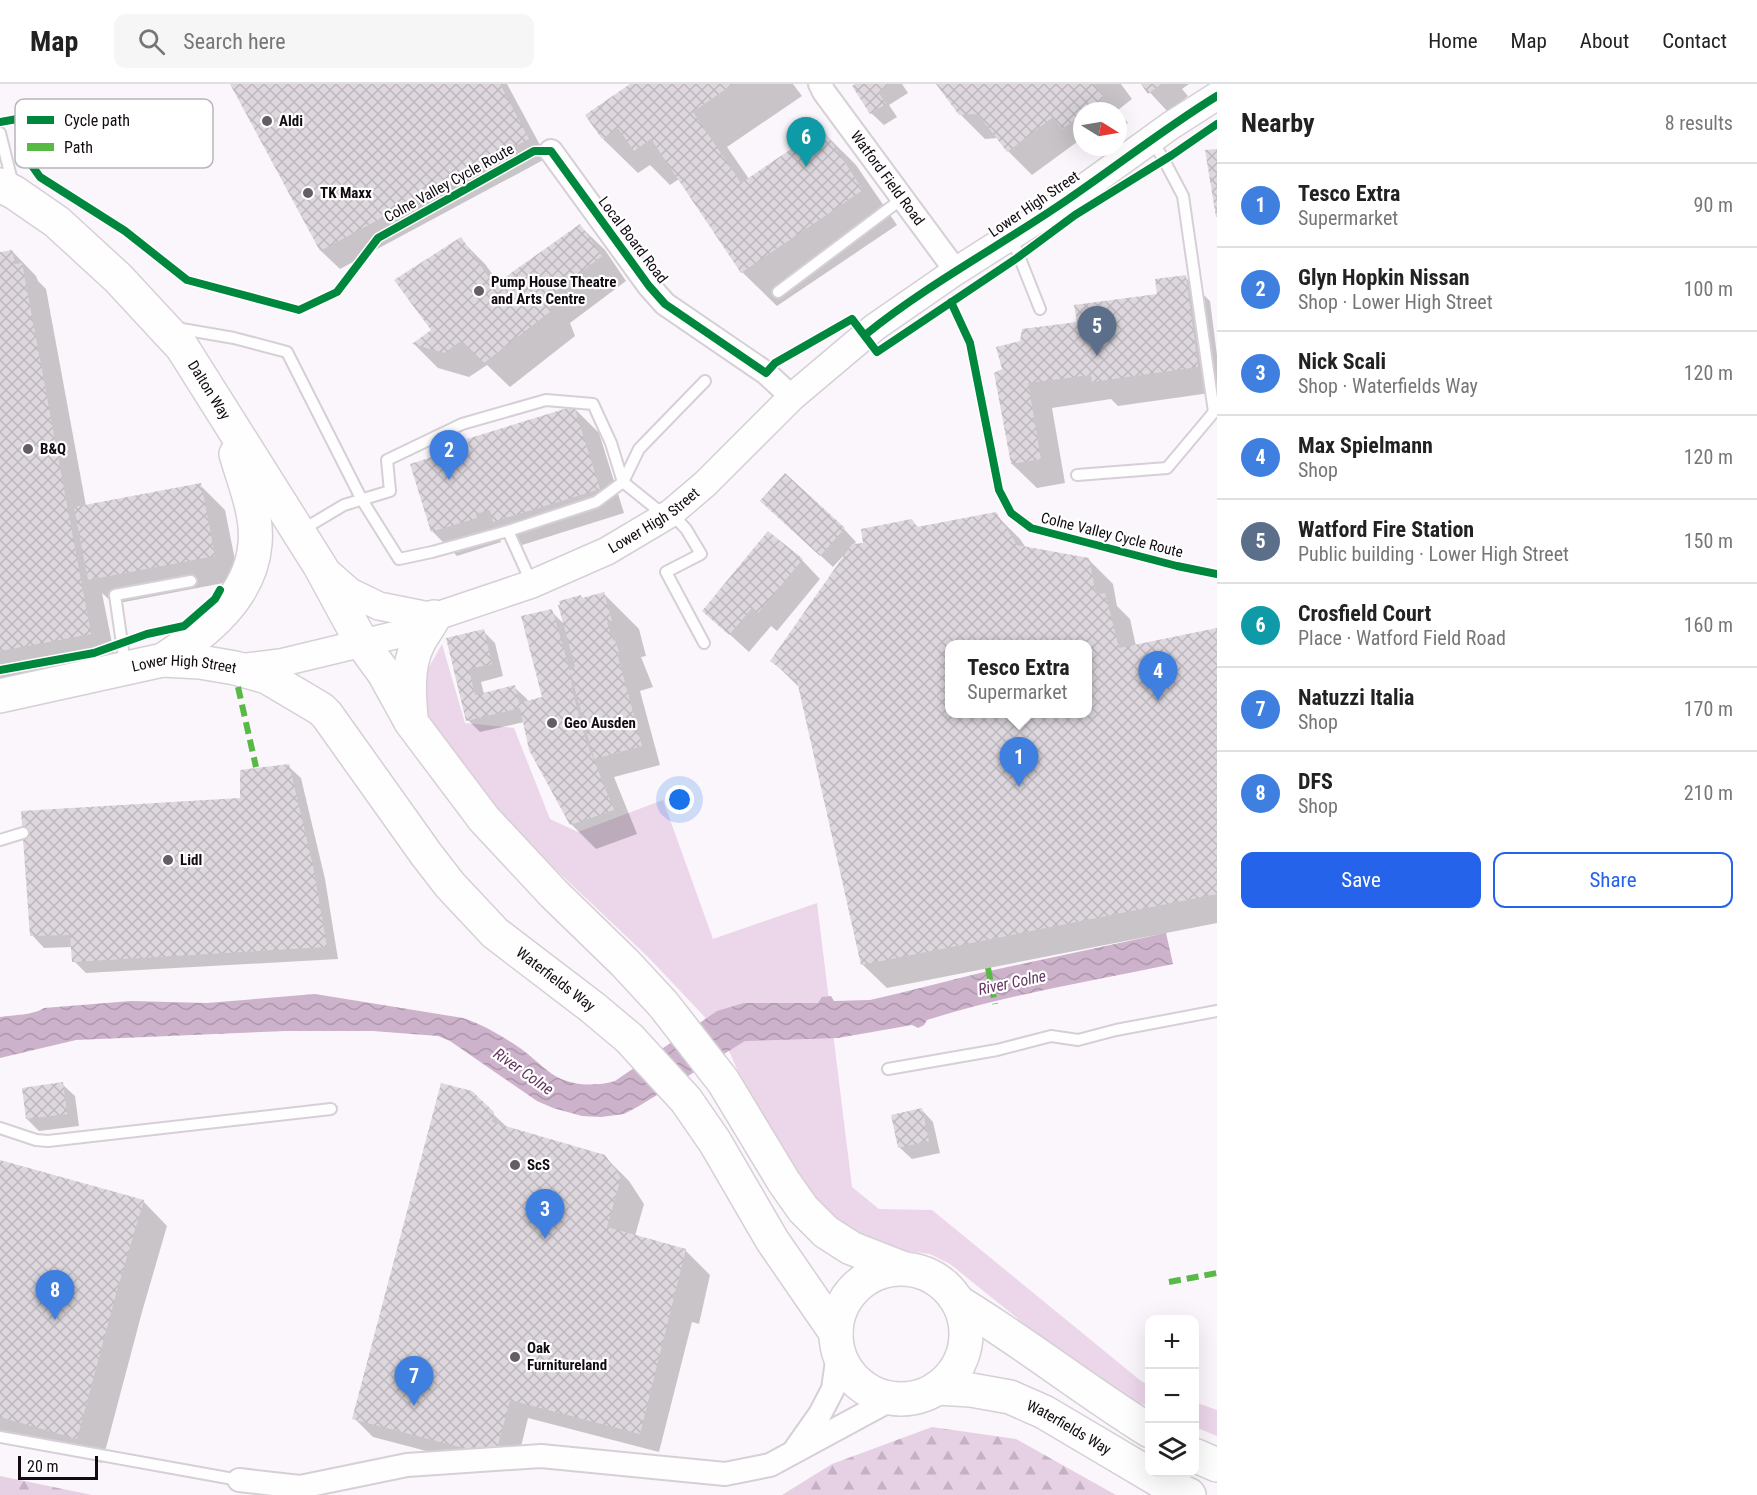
<!DOCTYPE html>
<html lang="en">
<head>
<meta charset="utf-8">
<style>
	body { margin:0; font-family:"Roboto Condensed",sans-serif; background:#f6f6f6; color:#222 }
	.controls { position:absolute; right:18px; bottom:18px; display:grid; overflow:hidden; border-radius:12px; box-shadow:0 6px 24px #0002 }
	.controls button { width:54px; height:54px; display:grid; place-items:center; padding:0; border:0; border-bottom:2px solid #e0e0e0; background:#fff; color:#222; font:30px sans-serif }
	.compass { position:absolute; left:1073px; top:18px; width:54px; height:54px; border-radius:50%; background:#fff; box-shadow:0 6px 24px #0002; rotate:101deg }
	.scale { position:absolute; left:18px; bottom:15px; width:80px; box-sizing:border-box; padding-left:6px; border:3px solid #120b11; border-top:0; font-size:16px; line-height:21px; white-space:nowrap; color:#120b11; -webkit-text-stroke:4px #fff; paint-order:stroke }
	.you { position:absolute; left:680px; top:716px; width:21px; height:21px; margin:-15px; border:4px solid #fff; border-radius:50%; background:#1a73e8; box-shadow:0 0 0 9px #1a73e833 }
	.badge { display:grid; place-items:center; width:39px; height:39px; border-radius:50%; background:#2563eb; color:#fff; font-size:20px; font-weight:700 }
	.pin { position:absolute; translate:-50% -50px; filter:drop-shadow(0 2px 3px #0008) }
	.pin::after { content:''; position:absolute; top:32px; width:21px; height:18px; background:inherit; clip-path:polygon(0 0,100% 0,50% 100%) }
	.popup { position:absolute; left:945px; top:556px; width:147px; height:78px; box-sizing:border-box; display:grid; place-content:center; border-radius:12px; background:#fff; filter:drop-shadow(0 2px 4px #0005); font-size:20px; white-space:nowrap; color:#767676 }
	.popup b { font-size:22px; color:#222 }
	.popup::after { content:''; position:absolute; left:50%; top:100%; margin-left:-12px; border:12px solid transparent; border-top-color:#fff }
	.list { margin:0; padding:0; list-style:none }
	h2 { display:flex; justify-content:space-between; align-items:center; height:78px; margin:0; padding:0 24px; font-size:26px }
	h2 small { font-size:20px; font-weight:400; color:#767676 }
	.list li { display:grid; grid-template-columns:39px 1fr auto; gap:18px; align-items:center; box-sizing:border-box; height:84px; padding:0 24px; border-top:2px solid #e0e0e0 }
	.list b { display:block; font-size:22px; white-space:nowrap }
	.list p { margin:0; font-size:20px; white-space:nowrap; color:#767676 }
	.list em { font-size:20px; font-style:normal; color:#767676 }
	.actions { display:flex; gap:12px; padding:18px 24px }
	.actions a { flex:1; padding:14px 0; border:2px solid #2563eb; border-radius:12px; text-align:center; font-size:21px; color:#2563eb }
	.actions .main { background:#2563eb; color:#fff }
	.icon { flex:none; width:33px; height:33px; fill:none; stroke:currentColor; stroke-width:2; stroke-linecap:round; stroke-linejoin:round }
	.map { position:relative; flex:none; width:1217px; height:1411px; overflow:hidden }
	header { display:flex; align-items:center; gap:36px; box-sizing:border-box; height:84px; padding:0 30px; background:#fff; border-bottom:2px solid #e0e0e0 }
	header strong { font-size:28px }
	nav { display:flex; gap:33px; margin-inline-start:auto; font-size:21px }
	.search { width:420px; height:54px; background:#f6f6f6; display:flex; align-items:center; gap:15px; box-sizing:border-box; padding:0 21px; border-radius:12px; color:#767676; font-size:22px }
	main { display:flex }
	aside { flex:1; background:#fff }
	.map>svg:first-child { display:block }
	.green { fill:#ecd6ea }
	.forest { fill:url(#forest-firs) }
	.water { fill:url(#water-waves) }
	.shadow { fill:#0003; fill-rule:evenodd }
	.building { fill:url(#building-cross-hatch); fill-rule:evenodd }
	.lines { fill:none; stroke-linecap:round; stroke-linejoin:round }
	.service-casing { stroke:#d6d0d6; stroke-width:14 }
	.minor-casing { stroke:#d6d0d6; stroke-width:26 }
	.tertiary-casing { stroke:#d6d0d6; stroke-width:30 }
	.primary-casing { stroke:#d6d0d6; stroke-width:36 }
	.service { stroke:#fefefe; stroke-width:10 }
	.minor { stroke:#fefefe; stroke-width:22 }
	.tertiary { stroke:#fefefe; stroke-width:27 }
	.primary { stroke:#fefefe; stroke-width:33 }
	.quiet { stroke:#58b947; stroke-width:6; stroke-dasharray:12 6; stroke-linecap:butt }
	.cycleway-casing { stroke:#fff; stroke-width:11 }
	.cycleway { stroke:#00873e; stroke-width:8 }
	.poi-dot { fill:#645d63; stroke:#fff; stroke-width:2 }
	.labels { text-anchor:middle; stroke-width:4.5; stroke-linejoin:round; paint-order:stroke }
	.poi-label { font-size:15px; font-weight:bold; fill:#120b11; stroke:#fff; text-anchor:start }
	.street-label { font-size:15px; fill:#120b11; stroke:#fff }
	.water-label { font-size:16px; font-style:italic; fill:#633661; stroke:#fff }
	.key { fill:#fff; stroke:#b8b6b8; stroke-width:1.5 }
	.key-label { font-size:16px; fill:#120b11 }
</style>
</head>
<body>
<header>
<strong>Map</strong>
<div class="search"><svg class="icon" aria-label="search" viewBox="0 0 24 24"><circle cx="10" cy="10" r="6"/><path d="M15 15l6 6"/></svg>Search here</div>
<nav><a>Home</a><a>Map</a><a>About</a><a>Contact</a></nav>
</header>
<main>
<div class="map">
<svg width="1217" height="1411" viewBox="0 0 1217 1411">
	<defs>
		<pattern id="forest-firs" width="22" height="20" patternUnits="userSpaceOnUse" patternTransform="scale(1.5)"><rect width="22" height="20" fill="#e6d0e4"/><path d="M5 1l3.5 6h-7zM16 11l3.5 6h-7z" fill="#c4b1c3"/></pattern>
		<pattern id="water-waves" width="16" height="10" patternUnits="userSpaceOnUse" patternTransform="scale(1.5)"><rect width="16" height="10" fill="#ccb2ca"/><path d="M0 5q4-4 8 0t8 0" fill="none" stroke="#ae98ac"/></pattern>
		<pattern id="building-cross-hatch" width="8" height="8" patternUnits="userSpaceOnUse" patternTransform="scale(1.5)"><rect width="8" height="8" fill="#ded8de"/><path d="M0 0l8 8M0 8l8-8" fill="none" stroke="#bdb8bd"/></pattern>
	</defs>
	<rect width="100%" height="100%" fill="#fbf6fb"/>
	<path class="green" d="M442,560L465,639L514,644L550,735L578,748L663,716L713,855L817,819L852,1103L879,1125L932,1126L1141,1297L1149,1301V1323L1104,1304L950,1180L930,1170L899,1166L877,1159L846,1141L817,1119L799,1097L740,992L730,969L703,931L647,872L496,729L427,638L424,592Z
		M1194,1318L1217,1326V1352L1195,1343Z"/>
	<path class="forest" d="M932,1343L1016,1355L1116,1411H782L832,1380Z
		M0,1392L92,1411H0Z"/>
	<path class="water" d="M1166,849L1173,880C1091,897 1007,911 927,936L924,941L918,944L912,941L838,954L745,957L639,1022L624,1030L601,1033L582,1032L553,1024L537,1017L450,957L438,952L373,947H286L76,956L0,974V933C13,931 34,931 44,924L131,917L207,919L315,910L463,934C484,941 502,952 520,964C531,972 541,982 552,990C570,1002 595,1003 615,997L717,927L744,919H818L822,913L831,912L834,917L870,916L900,909L980,889Z"/>
	<path class="shadow" d="M232,0H507L547,74L340,185L321,167Z
		M633,0H793L802,12L727,63L749,95L821,46L856,81L897,141L777,222L742,188L679,95L670,101L650,81L638,89L603,55Z
		M858,0H902L908,9L889,21L897,33L884,41L871,29Z
		M937,0H1121L1132,15L1118,26L1128,39L1118,46V27H1082V63L1077,58L1032,91L1008,67L998,54L985,55L960,30Z
		M1142,0H1189L1182,5L1188,12L1168,28Z
		M1082,63H1096L1088,69Z
		M580,142L605,166L626,197L570,239L575,252L510,303L487,281L469,293L438,284L414,260L433,246L460,155L485,180L499,199Z
		M12,167L36,192L38,197L46,205L86,422L200,401L225,426L239,496L114,520L102,509L115,574L0,596V169Z
		M1185,193L1210,217L1217,271V308L1118,322L1111,315L1052,324L1065,399L1037,404L1012,380L996,290L1079,239L1158,211Z
		M574,324L599,349L624,429L519,462L509,452L500,455L501,458L457,472L432,447L456,367L460,371Z
		M774,429L844,445L856,458L852,462L865,460L912,437L919,444L995,430L1020,455L1026,464L1088,475L1113,500L1117,522L1130,535L1136,562L1217,546V839L887,904L862,880L801,605L772,577L844,474L843,472L833,483ZM950,560H1088V630H950Z
		M802,476L820,495L777,547L771,542L749,568L704,527Z
		M604,510L639,545L646,572L641,573L653,603L640,607L660,681L614,693L637,750L596,765L571,740L524,638L480,648L468,636L448,555L483,547L495,559L503,592L481,598L484,610L514,603L527,615L528,618L543,614L551,527L564,540L581,512L584,516Z
		M288,682L301,694L325,795L338,875L86,889L74,877L72,863L44,864L32,851L241,716Z
		M62,1000L75,1012L79,1042L39,1047L27,1035Z
		M921,1025L933,1038L940,1069L912,1075L899,1063Z
		M493,1030L508,1044L604,1072L629,1097L644,1120L635,1152L685,1166L710,1191L699,1240L692,1238L659,1368L528,1334L516,1383L491,1384L373,1353L354,1334Z
		M0,1078L143,1117L167,1142L142,1228L102,1379L0,1350Z"/>
	<path class="building" d="M230,0H500L529,55L320,167Z
		M630,0H733L693,28L741,99L822,44L863,106L741,189L651,55L634,67L618,44L602,55L585,31Z
		M855,0H891L878,8L886,20L870,30L852,2Z
		M936,0H1094L1104,14L1087,27H1082V30L1062,45L1053,33L1007,68L978,30L959,31Z
		M1141,0H1161L1148,10Z
		M1217,65V133H1216L1205,66Z
		M580,140L602,172L547,214L551,227L484,279L461,257L444,269L412,260L431,246L394,196L461,153L494,201Z
		M12,166L15,180L22,179L91,550L0,567V168Z
		M1186,191L1198,283L1092,298L1091,291L1028,299L1041,375L1011,380L994,289L1002,285L996,263L1020,257L1022,245L1077,238L1074,221L1157,210L1155,195Z
		M574,322L600,405L493,438L490,426L476,430L477,434L431,448L410,380L457,365L458,370L470,366L467,355Z
		M785,389L845,444L820,472L760,417Z
		M201,399L215,472L88,496L74,423Z
		M996,428L1017,461L1089,474L1096,511L1105,509L1119,564L1217,544V810L861,881L797,597L770,577L852,460L863,459L861,445L912,435L917,443ZM1088,560V630H950V560Z
		M768,447L803,475L758,529L752,524L729,551L702,527Z
		M604,508L612,537L607,538L613,557L615,556L619,568L617,569L642,662L594,675L570,587L573,609L585,654L614,726L570,741L529,666L520,624L466,637L446,554L484,545L492,580L469,585L475,611L515,601L519,619L542,613L521,532L552,525L570,587L575,582L558,521H560L559,517L581,511L582,514Z
		M289,680L313,782L327,863L72,878L70,851L30,852L21,727L240,714V686Z
		M63,998L67,1030L26,1035L22,1004Z
		M441,999L472,1007L494,1028L492,1038L605,1071L621,1094L607,1143L686,1165L640,1350L510,1316L497,1365L471,1366L352,1335Z
		M922,1024L929,1057L898,1064L891,1031Z
		M0,1076L144,1116L118,1203L77,1355L0,1333Z"/>
	<g class="lines">
		<g class="service-casing">
			<path id="service" d="M0,49L13,101
				M1011,152L1040,225
				M778,208L903,114
				M176,244L234,254L287,268L362,416L399,475L432,468L508,447
				M1077,391L1167,384L1214,328L1183,112L1164,76L1151,55
				M671,429L686,445L701,470L666,488L704,559
				M302,446L344,421L390,407L387,376L462,340L546,316L593,320L611,359L623,398L664,431
				M532,500L508,447L596,418L623,398L639,365L705,297
				M125,580L115,511L191,497
				M0,756L23,749
				M888,985L997,966L1051,952L1078,956L1116,946L1217,927
				M0,1044L36,1056L48,1057L331,1025
				M0,1353L239,1396"/>
		</g>
		<g class="minor-casing">
			<g id="minor">
				<path id="s1" d="M820,0L824,8L956,187"/>
				<path d="M551,67L649,202L665,220L766,289L792,313"/>
				<path d="M796,1364L820,1330L833,1305L839,1263"/>
				<path d="M239,1396L300,1403L407,1381L541,1372L725,1390L770,1381L892,1315"/>
			</g>
		</g>
		<g class="tertiary-casing">
			<g id="tertiary">
				<path d="M325,486L350,508L379,522L434,533"/>
				<path id="s2" d="M239,584L280,579L396,551L434,533L532,500L607,467L671,429L705,400L792,313L875,243L956,187L1066,117L1170,42L1217,12"/>
			</g>
		</g>
		<g class="primary-casing">
			<g id="primary">
				<path id="s3" d="M0,101L15,109L57,138L118,194L182,263L320,482L362,559L384,589L411,638L484,735L554,810L625,879L663,920L723,997L784,1098L803,1125L826,1148L851,1164L902,1184"/>
				<path d="M163,576C204,550 251,513 255,460C258,430 244,398 236,370"/>
				<path id="s4" d="M0,612L163,576L200,578L235,584L267,593L321,625L327,631L426,770L450,801L495,849L592,923L629,954L686,1016L715,1058L772,1156L836,1249"/>
				<path d="M411,634C409,610 407,584 417,562C421,552 429,543 434,533"/>
				<circle cx="901" cy="1250" r="65"/>
				<path d="M958,1218C1024,1258 1084,1306 1150,1347"/>
				<path id="s5" d="M937,1304L971,1306L1010,1313L1044,1328L1169,1402L1189,1411"/>
				<path d="M1194,1371L1217,1381"/>
			</g>
		</g>
		<use href="#service" class="service"/>
		<use href="#minor" class="minor"/>
		<use href="#tertiary" class="tertiary"/>
		<use href="#primary" class="primary"/>
		<path class="quiet" d="M238,603L256,683
			M988,884L995,920
			M1169,1198L1217,1189"/>
		<g class="cycleway-casing">
			<path id="cycleway" d="M0,38L17,35L30,79L40,93L125,147L187,196L299,226L337,208L378,154L534,67H551L649,202L665,220L766,289L775,279L852,235L877,268L1017,174L1075,131L1172,71L1217,40
				M951,218L970,259L999,406L1011,429L1031,444L1177,482L1217,490
				M865,251C928,200 1000,162 1067,116C1117,82 1165,44 1217,12
				M0,586L94,569L147,550L184,542L215,515L220,506"/>
		</g>
		<use href="#cycleway" class="cycleway"/>
	</g>
	<g class="poi-dot">
		<circle cx="267" cy="37" r="6"/>
		<circle cx="308" cy="109" r="6"/>
		<circle cx="479" cy="207" r="6"/>
		<circle cx="28" cy="365" r="6"/>
		<circle cx="552" cy="639" r="6"/>
		<circle cx="168" cy="776" r="6"/>
		<circle cx="515" cy="1081" r="6"/>
		<circle cx="515" cy="1273" r="6"/>
	</g>
	<g class="labels">
		<g class="poi-label">
			<text x="279" y="42">Aldi</text>
			<text x="320" y="114">TK Maxx</text>
			<text x="491" y="203">Pump House Theatre<tspan x="491" dy="17">and Arts Centre</tspan></text>
			<text x="40" y="370">B&amp;Q</text>
			<text x="564" y="644">Geo Ausden</text>
			<text x="180" y="781">Lidl</text>
			<text x="527" y="1086">ScS</text>
			<text x="527" y="1269">Oak<tspan x="527" dy="17">Furnitureland</tspan></text>
		</g>
		<g class="street-label">
			<text dy="5" stroke="none"><textPath href="#s1" startOffset="116">Watford Field Road</textPath></text>
			<text transform="translate(449 99) rotate(-29)" y="5">Colne Valley Cycle Route</text>
			<text transform="translate(1034 120) rotate(-34)" y="5">Lower High Street</text>
			<text transform="translate(633 156) rotate(53)" y="5">Local Board Road</text>
			<text dy="5" stroke="none"><textPath href="#s3" startOffset="296">Dalton Way</textPath></text>
			<text dy="5" stroke="none"><textPath href="#s2" startOffset="444">Lower High Street</textPath></text>
			<text transform="translate(1112 451) rotate(14)" y="5">Colne Valley Cycle Route</text>
			<text dy="5" stroke="none"><textPath href="#s4" startOffset="188">Lower High Street</textPath></text>
			<text dy="5" stroke="none"><textPath href="#s4" startOffset="696">Waterfields Way</textPath></text>
			<text dy="5" stroke="none"><textPath href="#s5" startOffset="140">Waterfields Way</textPath></text>
		</g>
		<g class="water-label">
			<text transform="translate(1012 898) rotate(-12)" y="6">River Colne</text>
			<text transform="translate(524 987) rotate(35)" y="6">River Colne</text>
		</g>
	</g>
	<rect x="15" y="15" width="198" height="69" rx="9" class="key"/>
	<rect x="27" y="32" width="27" height="8" fill="#00873e"/>
	<rect x="27" y="59" width="27" height="8" fill="#58b947"/>
	<g class="key-label">
		<text x="64" y="42">Cycle path</text>
		<text x="64" y="69">Path</text>
	</g>
</svg>
<div class="controls">
<button>+</button>
<button>−</button>
<button><svg class="icon" aria-label="layers" viewBox="0 0 24 24"><path d="M12 4l9 5-9 5-9-5zM3 14l9 5 9-5"/></svg></button>
</div>
<svg class="compass" viewBox="-18 -18 36 36"><path d="M0-13l5 13h-10z" fill="#e53935"/><path d="M0 13l5-13h-10z" fill="#767676"/></svg>
<div class="scale">20 m</div>
<div class="you"></div>
<div class="pin badge" style="left:1019px;top:703px;background:#3f7fe0">1</div>
<div class="popup"><b>Tesco Extra</b>Supermarket</div>
<div class="pin badge" style="left:449px;top:396px;background:#3f7fe0">2</div>
<div class="pin badge" style="left:545px;top:1155px;background:#3f7fe0">3</div>
<div class="pin badge" style="left:1158px;top:617px;background:#3f7fe0">4</div>
<div class="pin badge" style="left:1097px;top:272px;background:#5c6f8a">5</div>
<div class="pin badge" style="left:806px;top:83px;background:#0f9aa8">6</div>
<div class="pin badge" style="left:414px;top:1322px;background:#3f7fe0">7</div>
<div class="pin badge" style="left:55px;top:1236px;background:#3f7fe0">8</div>
</div>
<aside>
<h2>Nearby<small>8 results</small></h2>
<ul class="list">
<li><span class="badge" style="background:#3f7fe0">1</span><div><b>Tesco Extra</b><p>Supermarket</p></div><em>90 m</em></li>
<li><span class="badge" style="background:#3f7fe0">2</span><div><b>Glyn Hopkin Nissan</b><p>Shop · Lower High Street</p></div><em>100 m</em></li>
<li><span class="badge" style="background:#3f7fe0">3</span><div><b>Nick Scali</b><p>Shop · Waterfields Way</p></div><em>120 m</em></li>
<li><span class="badge" style="background:#3f7fe0">4</span><div><b>Max Spielmann</b><p>Shop</p></div><em>120 m</em></li>
<li><span class="badge" style="background:#5c6f8a">5</span><div><b>Watford Fire Station</b><p>Public building · Lower High Street</p></div><em>150 m</em></li>
<li><span class="badge" style="background:#0f9aa8">6</span><div><b>Crosfield Court</b><p>Place · Watford Field Road</p></div><em>160 m</em></li>
<li><span class="badge" style="background:#3f7fe0">7</span><div><b>Natuzzi Italia</b><p>Shop</p></div><em>170 m</em></li>
<li><span class="badge" style="background:#3f7fe0">8</span><div><b>DFS</b><p>Shop</p></div><em>210 m</em></li>
</ul>
<div class="actions"><a class="main">Save</a><a>Share</a></div>
</aside>
</main>
</body>
</html>
